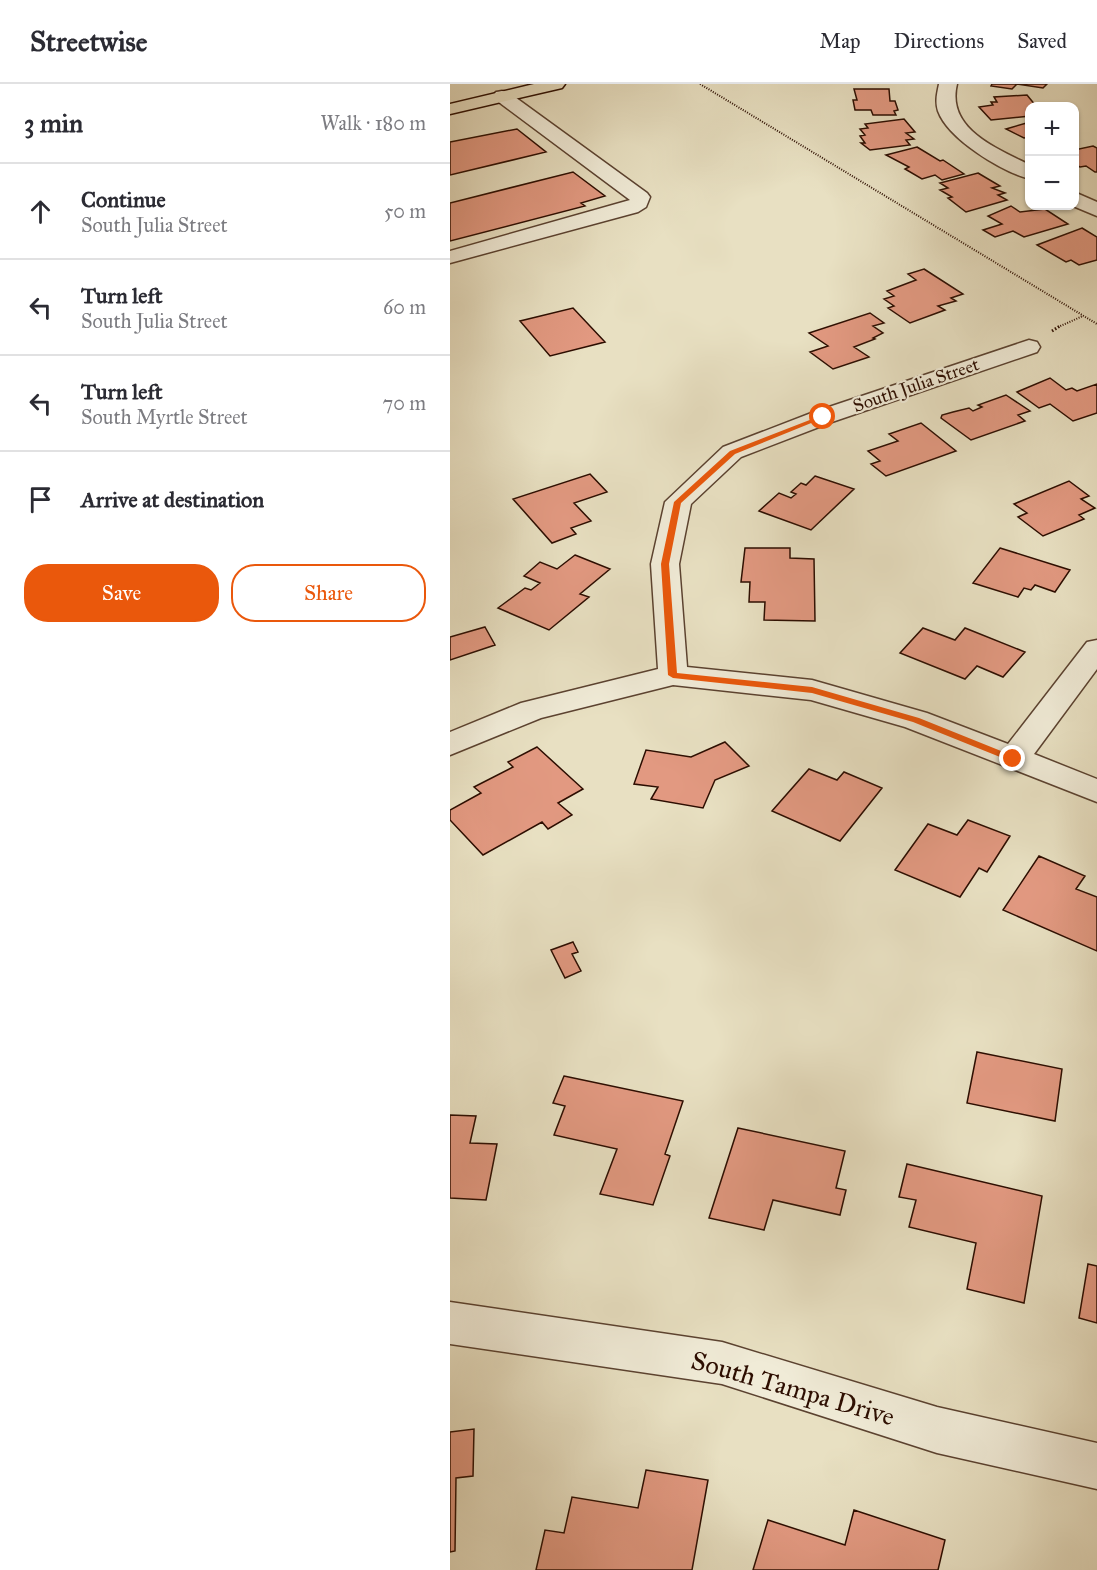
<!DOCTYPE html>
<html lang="en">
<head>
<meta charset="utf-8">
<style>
	body { margin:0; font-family:"IM FELL Great Primer",serif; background:#f7f7f7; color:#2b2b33 }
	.controls { position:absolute; right:18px; top:18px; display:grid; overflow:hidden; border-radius:12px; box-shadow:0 2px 4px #0004 }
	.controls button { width:54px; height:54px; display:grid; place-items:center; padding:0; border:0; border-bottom:2px solid #e1e1e2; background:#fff; color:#2b2b33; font:30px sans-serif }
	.stop { position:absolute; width:18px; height:18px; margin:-14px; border:4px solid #ea580c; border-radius:50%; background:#fff }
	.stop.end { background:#ea580c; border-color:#fff; box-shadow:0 2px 6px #0008 }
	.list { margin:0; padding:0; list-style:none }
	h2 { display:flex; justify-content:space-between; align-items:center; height:78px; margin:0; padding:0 24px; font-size:26px }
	h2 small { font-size:20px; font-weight:400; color:#7c7c81 }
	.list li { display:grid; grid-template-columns:39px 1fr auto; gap:18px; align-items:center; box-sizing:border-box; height:96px; padding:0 24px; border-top:2px solid #e1e1e2 }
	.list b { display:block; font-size:22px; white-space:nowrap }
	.list p { margin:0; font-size:20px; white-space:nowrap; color:#7c7c81 }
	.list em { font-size:20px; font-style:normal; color:#7c7c81 }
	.actions { display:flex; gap:12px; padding:18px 24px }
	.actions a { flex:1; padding:14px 0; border:2px solid #ea580c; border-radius:24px; text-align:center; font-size:21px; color:#ea580c }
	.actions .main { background:#ea580c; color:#fff }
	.icon { flex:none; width:33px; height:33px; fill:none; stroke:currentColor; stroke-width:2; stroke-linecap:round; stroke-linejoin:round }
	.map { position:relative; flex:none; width:647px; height:1486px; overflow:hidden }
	header { display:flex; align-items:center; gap:36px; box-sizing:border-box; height:84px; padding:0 30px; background:#fff; border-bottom:2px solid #e1e1e2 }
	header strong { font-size:28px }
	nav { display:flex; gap:33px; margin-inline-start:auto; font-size:21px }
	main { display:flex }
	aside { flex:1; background:#fff }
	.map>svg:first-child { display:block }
	.building { fill:#e29981; stroke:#2c0d00; stroke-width:1.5 }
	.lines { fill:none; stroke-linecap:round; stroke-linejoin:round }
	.minor-casing { stroke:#5b4230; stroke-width:3 }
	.major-casing { stroke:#2c0d00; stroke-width:3 }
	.path-far1 { stroke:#2c0d00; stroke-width:2; stroke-dasharray:1 1.5; stroke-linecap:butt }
	.path { stroke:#2c0d00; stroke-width:3; stroke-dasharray:1.5 2; stroke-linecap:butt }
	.minor { fill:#f0ebd7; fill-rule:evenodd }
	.major { fill:#e8e0c2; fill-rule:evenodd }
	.route { fill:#ea580c }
	.labels { text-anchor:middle; stroke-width:4.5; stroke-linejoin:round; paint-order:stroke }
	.far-street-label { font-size:18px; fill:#2c0d00; stroke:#f0ebd7 }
	.near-street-label { font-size:26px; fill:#2c0d00; stroke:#f0ebd7 }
</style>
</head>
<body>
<header>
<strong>Streetwise</strong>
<nav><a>Map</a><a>Directions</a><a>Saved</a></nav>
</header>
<main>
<aside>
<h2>3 min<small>Walk · 180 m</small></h2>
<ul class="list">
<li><svg class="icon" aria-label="ahead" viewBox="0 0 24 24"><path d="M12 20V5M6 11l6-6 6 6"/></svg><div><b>Continue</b><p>South Julia Street</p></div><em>50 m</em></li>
<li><svg class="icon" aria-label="left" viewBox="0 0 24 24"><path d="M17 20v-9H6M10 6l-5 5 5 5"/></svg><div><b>Turn left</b><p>South Julia Street</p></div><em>60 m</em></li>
<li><svg class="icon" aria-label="left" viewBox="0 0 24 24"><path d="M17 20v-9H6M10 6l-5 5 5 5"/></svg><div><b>Turn left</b><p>South Myrtle Street</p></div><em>70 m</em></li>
<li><svg class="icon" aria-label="arrive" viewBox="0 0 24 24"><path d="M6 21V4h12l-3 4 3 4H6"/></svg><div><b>Arrive at destination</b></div></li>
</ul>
<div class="actions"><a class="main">Save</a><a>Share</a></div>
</aside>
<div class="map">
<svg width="647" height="1486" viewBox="0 0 647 1486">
	<rect width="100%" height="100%" fill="#e8e0c2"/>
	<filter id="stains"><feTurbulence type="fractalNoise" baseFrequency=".00333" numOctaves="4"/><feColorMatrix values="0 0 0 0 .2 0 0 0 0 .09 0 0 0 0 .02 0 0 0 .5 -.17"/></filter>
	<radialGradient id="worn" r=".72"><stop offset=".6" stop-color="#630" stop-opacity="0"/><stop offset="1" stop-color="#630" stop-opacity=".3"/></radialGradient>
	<path class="building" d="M542,0H597L593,4L567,0L562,5L541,2Z
		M404,5H439L440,17H445L448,26L444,27L446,31H423L421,26H405L403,16H407Z
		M577,11L586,22H580V32L541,36L529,23L543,21L541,18H547L544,13Z
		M454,35L465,48L456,49L464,55L456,56L460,61L420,66L411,59H415L410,52L415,51L410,45L418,44L415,40Z
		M580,38V53L574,54L556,45Z
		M67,45L96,68L0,91V58Z
		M643,62L647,64V88H645L636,82L630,83L624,80V66Z
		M467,63L490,77L493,76L514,90L492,96L485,91L472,95L455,85L459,83L436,71Z
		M123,88L155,112L131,119L135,122L0,157V119Z
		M528,89L550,102L542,104L555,109L548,111L557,116L516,128L498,114L502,113L490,106L498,104L490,99Z
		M561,122L570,128L595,125L618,140L574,153L563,147L545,153L533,146L552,140L538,132Z
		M632,144L647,153V176L629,181L621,176L616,178L587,161Z
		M474,185L513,210L501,214L506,217L488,222L495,226L460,239L438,224L444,222L434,215L444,212L437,207L466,196L458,190Z
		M123,224L155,258L100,272L70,237Z
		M420,229L434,239L423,242L433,249L423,254L425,255L404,263L419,273L383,285L360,268L378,262L359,249Z
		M600,294L616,306L622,304L627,307L647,300V329L623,337L600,320L589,324L567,308Z
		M556,311L580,327L568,331L575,337L521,356L491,334L492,331L503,328L519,324L523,327L532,323L528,321Z
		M471,339L506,367L436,392L421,380L430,377L418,367L448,357L439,350Z
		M140,390L157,408L124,419L141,437L121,444L126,450L102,459L63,415Z
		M365,392L404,405L361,446L309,427L329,409L341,414L346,410L341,408L351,399L356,401Z
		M619,397L639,412L631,415L645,424L629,431L634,435L593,452L568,433L577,429L564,420Z
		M295,464H340V474L364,475L365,537L314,536L315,518H299L300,498H291Z
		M550,464L620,486L605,508L585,501L581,506L574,504L568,513L523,499Z
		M125,471L160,485L130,510L139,513L99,546L48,524L75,504L81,506L90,499L74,492L90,478L107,485Z
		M35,543L45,561L0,576V553Z
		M473,544L505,556L515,544L575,568L553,593L527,582L515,595L450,569Z
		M275,658L299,682L265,696L253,724L201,715L208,703L184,700L196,666L241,673Z
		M87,663L133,705L108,719L122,731L98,745L92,738L33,771L0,736V726L31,709L24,703L63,683L58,678Z
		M359,685L387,696L394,688L432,704L390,757L322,727Z
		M518,736L560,752L537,788L529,784L510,813L445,786L478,740L507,751Z
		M589,772L635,792L626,805L647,813V867L553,826Z
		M123,858L128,868L122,870L131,887L115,894L101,866Z
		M527,968L612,985L605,1037L517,1019Z
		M114,992L233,1017L215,1070L220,1072L203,1121L150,1110L167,1065L104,1051L115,1022L103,1019Z
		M0,1031L26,1032L20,1059L47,1060L36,1116L0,1114Z
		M288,1044L395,1067L386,1104L396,1106L390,1131L323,1116L314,1146L259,1134Z
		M457,1080L592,1112L574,1219L517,1205L526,1159L459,1143L466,1116L449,1113Z
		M638,1180L647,1182V1239L629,1234Z
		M24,1345L23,1392L6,1394L5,1467L0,1468V1348Z
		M196,1386L258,1396L242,1486H86L95,1446L114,1449L122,1413L188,1424Z
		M404,1426L495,1456L488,1486H303L318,1436L395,1461Z"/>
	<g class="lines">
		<g class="minor-casing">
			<path id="minor" d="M489,0H507C496,45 546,64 580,81V95C552,88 498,55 488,27C485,17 487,10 489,0Z
				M52,7L58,8L197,109L200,113L196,123L188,128L0,179V167L180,116L46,16L43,12L46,8Z
				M624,108L647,118V132L623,122Z
				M579,256L587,258L590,263L587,268L382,338L291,373L241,420L229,480L237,583L362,596L477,629L558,660L637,558L647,556V585L584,670L647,695V718L455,643L361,616L223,601L91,634L0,671V648L71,619L208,585L201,480L215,418L273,363L364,328Z
				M0,1218L272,1258L487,1323L647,1359V1405L487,1369L272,1300L0,1260Z"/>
		</g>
		<g class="major-casing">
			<path id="major" d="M84,0H115L112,4L0,30V20Z"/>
		</g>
		<path class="path-far1" d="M250,0L647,240
			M608,243L633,232"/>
		<path class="path" d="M602,247L610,242"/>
		<use href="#minor" class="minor"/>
		<use href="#major" class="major"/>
	</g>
	<path class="route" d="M370,332L376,333L285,370L231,419L219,480L227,589L362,603L469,634L566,673V677H560L463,638L362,609L223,594L218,591L211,480L224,418L280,367Z"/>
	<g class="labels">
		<g class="far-street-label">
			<text transform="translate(466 301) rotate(-19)" y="6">South Julia Street</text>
		</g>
		<g class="near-street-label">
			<text transform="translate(343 1304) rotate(16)" y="9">South Tampa Drive</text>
		</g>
	</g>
	<rect width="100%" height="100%" filter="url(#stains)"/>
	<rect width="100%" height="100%" fill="url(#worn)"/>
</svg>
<div class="controls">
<button>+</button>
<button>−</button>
</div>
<div class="stop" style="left:373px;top:333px"></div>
<div class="stop end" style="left:563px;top:675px"></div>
</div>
</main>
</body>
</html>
